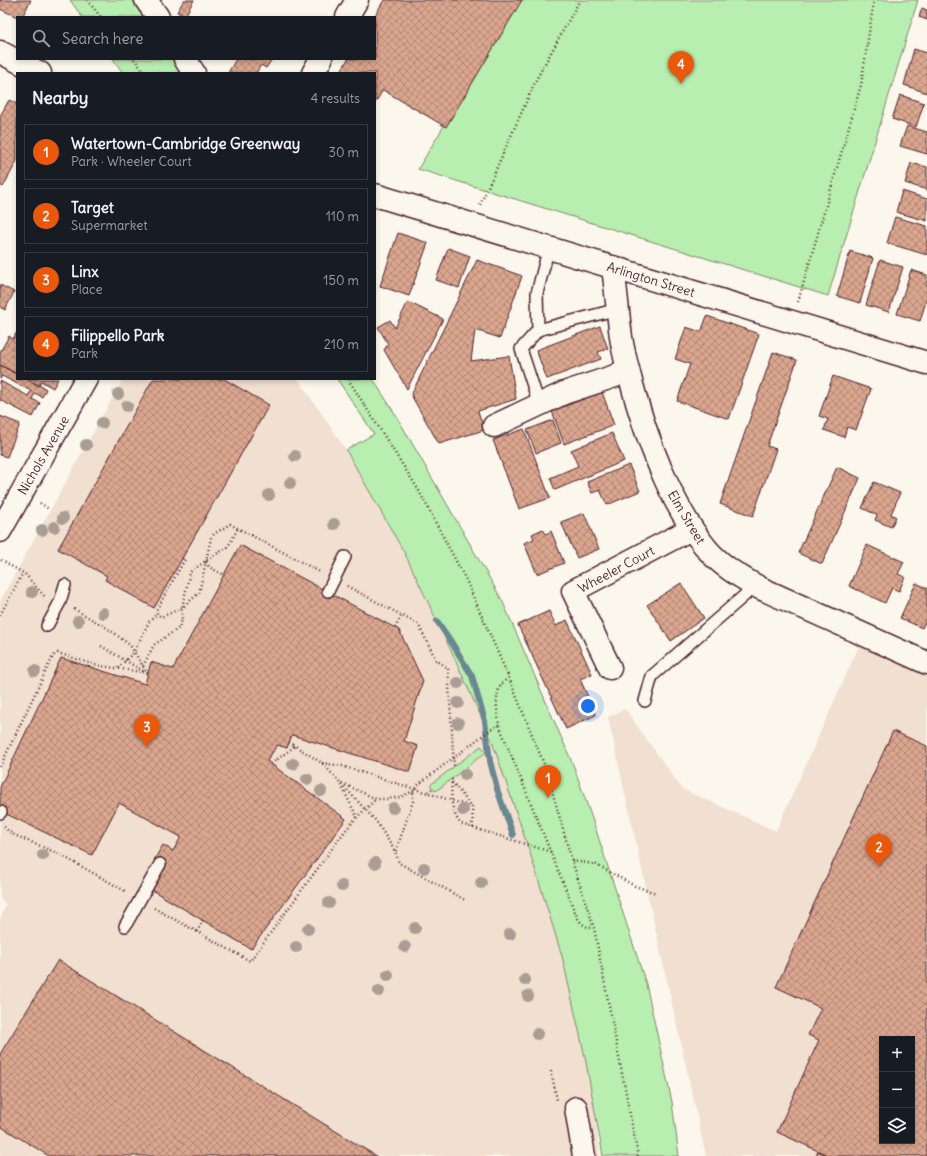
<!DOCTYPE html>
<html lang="en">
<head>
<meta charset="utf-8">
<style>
	body { margin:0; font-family:Delius,sans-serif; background:#20242c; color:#f1f3f6 }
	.controls { position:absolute; right:12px; bottom:12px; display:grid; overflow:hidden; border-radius:0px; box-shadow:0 2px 6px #0003 }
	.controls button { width:36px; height:36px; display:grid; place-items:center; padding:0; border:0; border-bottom:1px solid #363941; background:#171b24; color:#f1f3f6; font:20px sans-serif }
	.you { position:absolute; left:588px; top:706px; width:14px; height:14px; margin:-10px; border:3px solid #fff; border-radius:50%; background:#1a73e8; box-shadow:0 0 0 6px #1a73e833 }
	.badge { display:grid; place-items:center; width:26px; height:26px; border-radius:50%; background:#ea580c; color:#fff; font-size:13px; font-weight:700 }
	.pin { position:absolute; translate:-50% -33px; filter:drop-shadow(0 1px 2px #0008) }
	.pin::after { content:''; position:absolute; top:21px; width:14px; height:12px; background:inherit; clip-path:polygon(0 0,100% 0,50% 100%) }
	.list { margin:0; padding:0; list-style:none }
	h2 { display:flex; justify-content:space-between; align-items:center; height:52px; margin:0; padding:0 16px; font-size:17px }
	h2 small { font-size:13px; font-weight:400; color:#9ea1a6 }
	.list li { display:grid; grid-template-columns:26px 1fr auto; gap:12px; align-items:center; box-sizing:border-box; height:56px; margin:0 8px 8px; padding:0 8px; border:1px solid #363941; border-radius:0px }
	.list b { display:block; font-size:15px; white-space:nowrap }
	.list p { margin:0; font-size:13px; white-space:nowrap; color:#9ea1a6 }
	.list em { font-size:13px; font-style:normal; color:#9ea1a6 }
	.icon { flex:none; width:22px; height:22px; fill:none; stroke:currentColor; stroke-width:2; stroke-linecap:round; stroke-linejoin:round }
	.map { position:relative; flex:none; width:927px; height:1156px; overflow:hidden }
	.search { position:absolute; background:#171b24; box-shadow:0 2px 6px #0003; left:16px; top:16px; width:360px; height:44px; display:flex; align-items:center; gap:10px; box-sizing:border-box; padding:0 14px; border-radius:0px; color:#9ea1a6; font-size:15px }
	.panel { position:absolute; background:#171b24; box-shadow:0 2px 6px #0003; left:16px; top:72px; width:360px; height:308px; border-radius:0px }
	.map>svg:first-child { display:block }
	.built { fill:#f1dfd0; fill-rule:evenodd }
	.park { fill:#b8eeb0; stroke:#81866e }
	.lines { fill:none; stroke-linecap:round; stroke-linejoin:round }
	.stream { stroke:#698891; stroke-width:6 }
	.building { fill:url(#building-cross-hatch); stroke:#4a1f2b; fill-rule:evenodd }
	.lane-casing { stroke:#4a1f2b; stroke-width:14 }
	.street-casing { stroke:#4a1f2b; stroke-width:25 }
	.secondary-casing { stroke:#4a1f2b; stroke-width:25 }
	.path { stroke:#4a1f2b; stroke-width:2.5; stroke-dasharray:1 3; stroke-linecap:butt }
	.lane { stroke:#fbf7ec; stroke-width:11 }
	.street { stroke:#fbf7ec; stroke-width:22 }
	.secondary { stroke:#fbf7ec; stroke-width:22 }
	.tree { fill:#a99d94 }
	.labels { text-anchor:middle; stroke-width:3; stroke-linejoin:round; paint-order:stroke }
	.street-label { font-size:13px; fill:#4a1f2b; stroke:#fbf7ec }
</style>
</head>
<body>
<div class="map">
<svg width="927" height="1156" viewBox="0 0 927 1156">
	<defs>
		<pattern id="building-cross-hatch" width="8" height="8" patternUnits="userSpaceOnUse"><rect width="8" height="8" fill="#daa68e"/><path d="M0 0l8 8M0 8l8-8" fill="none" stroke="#b38774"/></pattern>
	</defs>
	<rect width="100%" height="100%" fill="#fbf7ec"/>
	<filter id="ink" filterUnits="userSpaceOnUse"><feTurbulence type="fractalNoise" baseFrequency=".025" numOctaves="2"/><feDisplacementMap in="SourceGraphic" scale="8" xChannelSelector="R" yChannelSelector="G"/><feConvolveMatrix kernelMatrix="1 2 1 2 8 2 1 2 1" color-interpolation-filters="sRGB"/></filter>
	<g filter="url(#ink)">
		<path class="built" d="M123,379H298L346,450L406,557L475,702L512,793L562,956L585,1057L594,1105L600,1156H0V920L6,904L0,899V601Z
			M864,635L927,663V1156H706L608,717L625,709L682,789L776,831ZM882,1039H912V1141H882Z"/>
		<path class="park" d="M70,0H132L144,17H82Z
			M519,0H918L828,296L418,169Z
			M113,59H172L181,73H123Z
			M337,379H373L397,417L502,600L574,767L596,830L646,984L672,1102L679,1156H603L585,1057L562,956L530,853L492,741L454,657L405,554L346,450L374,434Z
			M481,746L486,752L436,791L430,785Z"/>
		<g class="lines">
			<path class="stream" d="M437,621L452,643L472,676L485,721L490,761L497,789L513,835"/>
		</g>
		<path class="building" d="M0,0H31L22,17H17L0,9Z
			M184,0H194L185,16L177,12Z
			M384,0H522L446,127L383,90L375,103V73H340L348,59H375V17H374Z
			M922,8L927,10V20L919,17Z
			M914,49L927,53V93L904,85Z
			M236,59H272L266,68L261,65L256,73H228Z
			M900,95L924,103L916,127L892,119Z
			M9,100L17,104V161L3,187L0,185V116Z
			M907,126L927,132V154L900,146Z
			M911,163L927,167V190L905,183Z
			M902,191L927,199V221L896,212Z
			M895,217L927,226V255L887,243Z
			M398,233L428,243L409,296L380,286Z
			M448,248L470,256L459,288L436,280Z
			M850,251L873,258L860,303L837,296Z
			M477,260L522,276L500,338L475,330L471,361L509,356L516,399L478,411L484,430L439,444L411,395Z
			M880,260L903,267L889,312L866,305Z
			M911,270L927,275V298L920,321L897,314Z
			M0,285L14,292L5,310L0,307Z
			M408,302L443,319L407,389L384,350L388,344L378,327L390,320L395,328Z
			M707,316L759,334L729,419L677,401L690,364L675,359L686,327L701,332Z
			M600,326L608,349L598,352L601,359L547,379L536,350Z
			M17,332V374L0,365V352L9,336L13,339Z
			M773,352L797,360L767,446L776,449L753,516L720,504Z
			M0,365L17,374V379H27L46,389L42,397L35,393L32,399L40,403L33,417L0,400V381L28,396L31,391L2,376L0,379Z
			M833,376L871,389L856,430L847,427L844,437L824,430L828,419L819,416Z
			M27,379H58L53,388L41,381L39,386Z
			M153,379H224L269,405L154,608L105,580L107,576L58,549Z
			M602,392L614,425L564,444L552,411Z
			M0,416L20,424L7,457L0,455Z
			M553,420L561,443L536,453L527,430Z
			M524,429L550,498L519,509L493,440Z
			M612,433L624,461L555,490L550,478L578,466L571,450Z
			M629,465L640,491L607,505L600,490L592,493L587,482Z
			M837,467L860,478L822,564L798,553Z
			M874,482L900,493L891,514L896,517L891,527L875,520L877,515L862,508Z
			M584,513L599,549L577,558L561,522Z
			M543,529L546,534L551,531L564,563L537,574L524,543L534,539L532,534Z
			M240,545L399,630L423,681L404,741L418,746L410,772L292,735L287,748L277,745L267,761L346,819L251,949L152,890L165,866L154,860L163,845L173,851L181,837L119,803L92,855L0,811V787L61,658L145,684L151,662L173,669Z
			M867,545L904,562L898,574L905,577L899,591L892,588L885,603L849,586Z
			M681,583L704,618L671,641L647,605Z
			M916,583L927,588V618L922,628L900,618Z
			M549,611L556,626L567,620L592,674L580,679L596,715L566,729L518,625Z
			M893,731L927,746V1156H829L777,1132L819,1040L808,1035L821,1008L776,987ZM882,1039H912V1141H882Z
			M58,960L376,1156H49L0,1126V1054Z
			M818,1151L829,1156H816Z"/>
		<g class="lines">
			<g class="lane-casing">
				<path id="lane" d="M549,247L537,293L538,330L618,309
					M538,330L521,349L539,404
					M328,591L345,557
					M47,626L60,602L65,585
					M645,701L652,676L745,595L751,583
					M0,813L1,812
					M125,926L160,864"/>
			</g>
			<g class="street-casing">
				<path id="street" d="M146,0L158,17
					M347,17L357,0
					M185,59L194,73
					M313,73L321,59
					M613,267C616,290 618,314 621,337C623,351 627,366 631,381C645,435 671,506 707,549C721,566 741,577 760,588L927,663
					M494,426L564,393L615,376L628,369
					M610,668L573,591L691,529
					M576,1108L584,1156"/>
			</g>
			<g class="secondary-casing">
				<path id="secondary" d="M0,52L40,73
					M375,195L927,363
					M0,531L86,379"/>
			</g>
			<path class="path" d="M87,0L101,17
				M134,59L145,73
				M480,205L537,78L580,0
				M798,302L861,85L874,0
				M348,379L418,489L466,580L509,678L546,769L572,861L594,928L638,1156
				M40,503L49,509
				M182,558L185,559L157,609V614L161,617L182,608L199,593L211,538L214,534L230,524L320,572
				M1,560L25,574L45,597
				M206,562L209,567L224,575
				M347,586L418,624L436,660L448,668L454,767
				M74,609L107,628L130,645L147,673
				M0,615L23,573
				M395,628L402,615
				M101,646L145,672
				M143,666L154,645L179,628L182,620V608L190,572L210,558L228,547L238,528
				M118,668L134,652L149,622L157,614
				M509,678C492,687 497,709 499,725L577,917C581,924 586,928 594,928
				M289,742L322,763L376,821L395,851L399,863L465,900
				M322,763L342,766L472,807
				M271,764L295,746
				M0,767L53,656L58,653L95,665L148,673
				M452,779C451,795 450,812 461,824L551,852
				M452,782L472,807L473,829
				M342,783L376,799H387L401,797L413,791L419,784L490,730L499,725
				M341,785L357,817
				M428,792L433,788
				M4,827L12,834L59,854L127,892
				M396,851L413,801V791
				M572,861L595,864L635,886L656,893
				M154,908L250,961L345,831L357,817L376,799
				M197,932L203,920
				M551,1071L557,1100"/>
			<use href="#lane" class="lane"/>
			<use href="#street" class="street"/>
			<use href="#secondary" class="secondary"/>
		</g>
		<g class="tree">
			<circle cx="118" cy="394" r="6"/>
			<circle cx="127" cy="406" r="6"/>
			<circle cx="102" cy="423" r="6"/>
			<circle cx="86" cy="445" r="6"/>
			<circle cx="295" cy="456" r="6"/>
			<circle cx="290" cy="483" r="6"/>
			<circle cx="269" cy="495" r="6"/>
			<circle cx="63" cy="518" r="6"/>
			<circle cx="334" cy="524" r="6"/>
			<circle cx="54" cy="527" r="6"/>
			<circle cx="42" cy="530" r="6"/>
			<circle cx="32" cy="592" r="6"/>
			<circle cx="103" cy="613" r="6"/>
			<circle cx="78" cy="621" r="6"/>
			<circle cx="35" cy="671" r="6"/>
			<circle cx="458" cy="683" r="6"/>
			<circle cx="458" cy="703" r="6"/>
			<circle cx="458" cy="723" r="6"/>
			<circle cx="293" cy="764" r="6"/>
			<circle cx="465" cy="774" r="6"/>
			<circle cx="307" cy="779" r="6"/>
			<circle cx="321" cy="791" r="6"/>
			<circle cx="393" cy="808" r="6"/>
			<circle cx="463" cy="810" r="6"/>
			<circle cx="43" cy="855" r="6"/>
			<circle cx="375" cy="863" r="6"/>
			<circle cx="424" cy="868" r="6"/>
			<circle cx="481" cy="883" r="6"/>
			<circle cx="342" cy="886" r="6"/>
			<circle cx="329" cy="903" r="6"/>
			<circle cx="415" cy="928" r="6"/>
			<circle cx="308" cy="929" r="6"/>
			<circle cx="510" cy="934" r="6"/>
			<circle cx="296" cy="947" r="6"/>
			<circle cx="405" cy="947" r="6"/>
			<circle cx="388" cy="975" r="6"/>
			<circle cx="525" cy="980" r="6"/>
			<circle cx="379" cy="991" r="6"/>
			<circle cx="528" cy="996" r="6"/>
			<circle cx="537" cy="1034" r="6"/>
		</g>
	</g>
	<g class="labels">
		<g class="street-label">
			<text transform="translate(651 279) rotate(17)" y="5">Arlington Street</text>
			<text transform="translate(43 455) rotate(-60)" y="5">Nichols Avenue</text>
			<text transform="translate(687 517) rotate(59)" y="5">Elm Street</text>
			<text transform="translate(616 569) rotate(-28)" y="5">Wheeler Court</text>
		</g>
	</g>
</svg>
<div class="controls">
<button>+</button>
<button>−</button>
<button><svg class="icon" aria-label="layers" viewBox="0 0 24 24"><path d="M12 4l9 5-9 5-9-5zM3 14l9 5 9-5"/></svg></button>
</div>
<div class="you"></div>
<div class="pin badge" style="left:548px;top:798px">1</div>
<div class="pin badge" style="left:879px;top:867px">2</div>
<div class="pin badge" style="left:147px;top:747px">3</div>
<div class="pin badge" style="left:681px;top:84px">4</div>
<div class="search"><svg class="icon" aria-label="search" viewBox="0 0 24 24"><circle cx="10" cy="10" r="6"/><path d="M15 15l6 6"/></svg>Search here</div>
<section class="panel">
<h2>Nearby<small>4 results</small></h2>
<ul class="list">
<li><span class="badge">1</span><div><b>Watertown-Cambridge Greenway</b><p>Park · Wheeler Court</p></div><em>30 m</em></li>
<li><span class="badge">2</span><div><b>Target</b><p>Supermarket</p></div><em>110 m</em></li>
<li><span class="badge">3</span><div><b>Linx</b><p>Place</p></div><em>150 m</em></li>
<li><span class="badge">4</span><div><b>Filippello Park</b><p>Park</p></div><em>210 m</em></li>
</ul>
</section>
</div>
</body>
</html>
